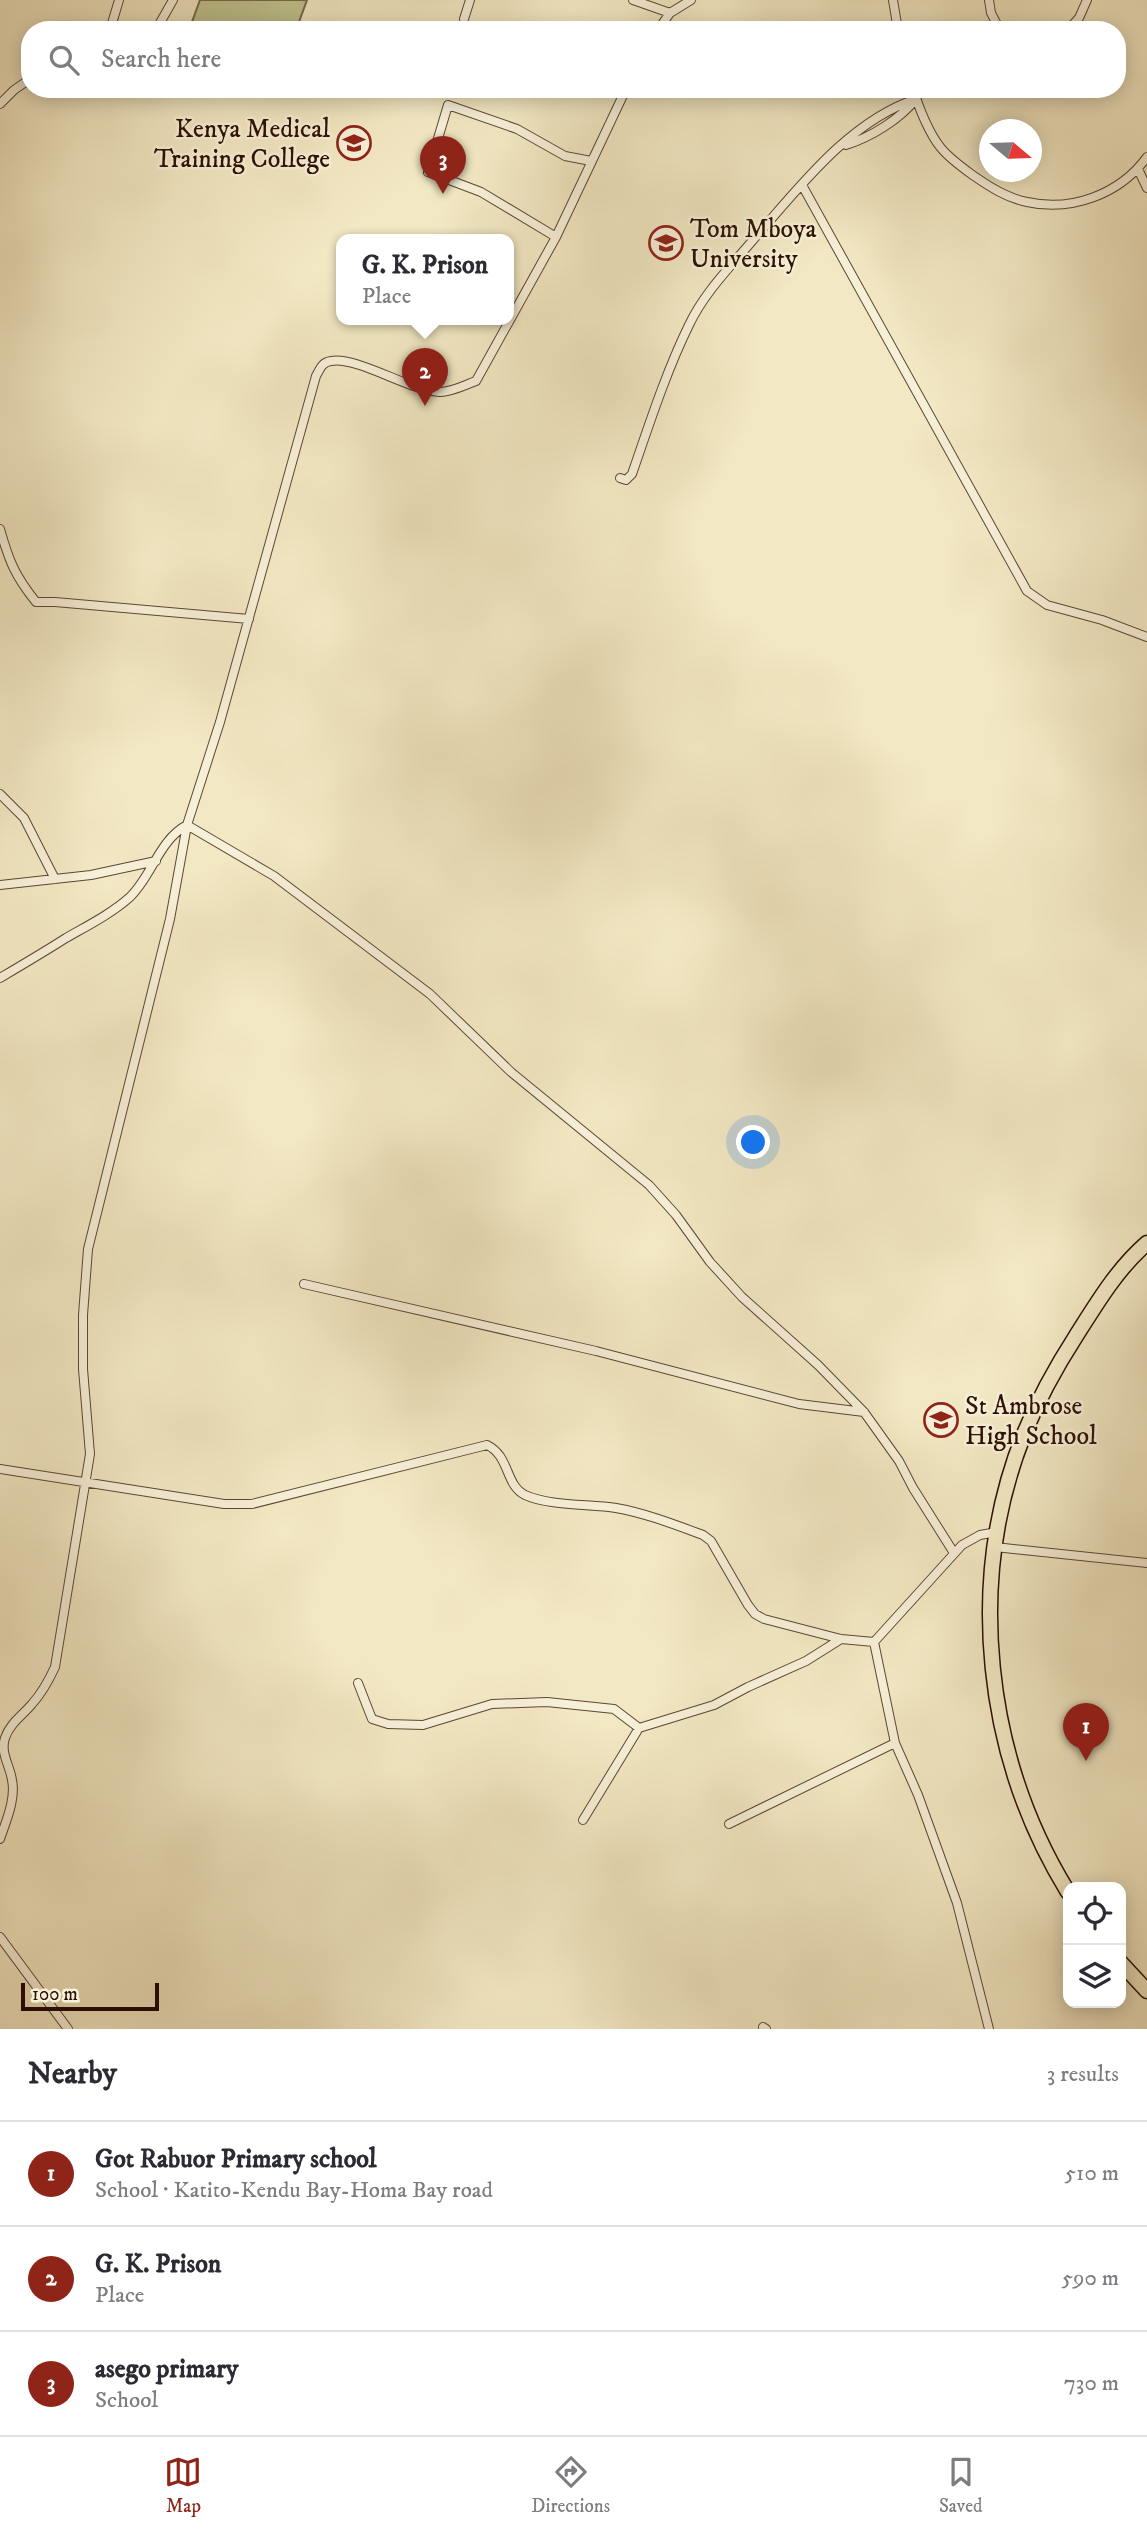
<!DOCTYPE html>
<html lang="en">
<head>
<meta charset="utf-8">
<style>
	body { margin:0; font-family:"IM FELL DW Pica",serif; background:#f7f7f7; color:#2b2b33 }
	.controls { position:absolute; right:21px; bottom:21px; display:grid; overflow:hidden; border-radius:14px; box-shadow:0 4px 18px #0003 }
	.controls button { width:63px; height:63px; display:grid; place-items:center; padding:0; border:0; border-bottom:2px solid #e1e1e2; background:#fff; color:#2b2b33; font:35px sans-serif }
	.compass { position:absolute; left:979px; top:119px; width:63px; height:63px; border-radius:50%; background:#fff; box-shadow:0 4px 18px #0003; rotate:109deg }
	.scale { position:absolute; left:21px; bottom:18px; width:138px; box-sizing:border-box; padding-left:7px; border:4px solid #2d1002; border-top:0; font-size:19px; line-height:24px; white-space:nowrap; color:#2d1002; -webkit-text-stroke:5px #f7f0d8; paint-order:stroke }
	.you { position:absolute; left:754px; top:1143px; width:24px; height:24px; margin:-18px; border:5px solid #fff; border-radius:50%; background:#1a73e8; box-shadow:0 0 0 10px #1a73e833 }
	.badge { display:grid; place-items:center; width:46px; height:46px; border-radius:50%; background:#8f2418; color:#fff; font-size:23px; font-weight:700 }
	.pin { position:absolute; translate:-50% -58px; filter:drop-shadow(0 2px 4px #0008) }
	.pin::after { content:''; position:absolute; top:37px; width:24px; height:21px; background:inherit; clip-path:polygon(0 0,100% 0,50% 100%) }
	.popup { position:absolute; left:336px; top:234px; width:178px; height:91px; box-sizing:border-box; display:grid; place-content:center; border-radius:14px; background:#fff; filter:drop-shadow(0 2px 5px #0005); font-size:23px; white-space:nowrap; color:#7c7c81 }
	.popup b { font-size:26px; color:#2b2b33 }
	.popup::after { content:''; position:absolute; left:50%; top:100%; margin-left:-14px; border:14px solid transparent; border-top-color:#fff }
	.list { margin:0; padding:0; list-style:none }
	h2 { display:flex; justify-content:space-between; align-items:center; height:91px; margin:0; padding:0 28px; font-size:30px }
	h2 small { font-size:23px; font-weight:400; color:#7c7c81 }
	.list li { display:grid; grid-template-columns:46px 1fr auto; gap:21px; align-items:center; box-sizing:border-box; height:105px; padding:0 28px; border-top:2px solid #e1e1e2 }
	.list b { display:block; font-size:26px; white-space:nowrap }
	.list p { margin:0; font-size:23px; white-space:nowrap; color:#7c7c81 }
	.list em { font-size:23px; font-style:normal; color:#7c7c81 }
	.icon { flex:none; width:38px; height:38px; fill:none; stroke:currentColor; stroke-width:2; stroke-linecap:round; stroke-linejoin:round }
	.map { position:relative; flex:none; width:1147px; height:2029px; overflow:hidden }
	.search { position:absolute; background:#fff; box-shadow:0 4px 18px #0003; left:21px; right:21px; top:21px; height:77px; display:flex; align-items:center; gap:18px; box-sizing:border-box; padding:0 24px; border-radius:28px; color:#7c7c81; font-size:26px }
	.sheet { height:406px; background:#fff }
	nav { display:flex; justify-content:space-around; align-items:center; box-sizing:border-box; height:98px; border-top:2px solid #e1e1e2; background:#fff; font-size:19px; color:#7c7c81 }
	nav a { display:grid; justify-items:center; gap:4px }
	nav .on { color:#8f2418 }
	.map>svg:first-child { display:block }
	.green { fill:#c0c490; stroke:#766a49; stroke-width:2 }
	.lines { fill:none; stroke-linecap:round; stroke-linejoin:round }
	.street-casing { stroke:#5e4632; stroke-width:10 }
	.highway-casing { stroke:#2d1002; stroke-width:17 }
	.street { stroke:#f7f0d8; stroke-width:8 }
	.highway { stroke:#f2e8c3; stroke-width:14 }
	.labels { text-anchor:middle; stroke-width:5; stroke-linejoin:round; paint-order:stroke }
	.poi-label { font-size:26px; fill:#2d1002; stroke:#f7f0d8; text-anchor:start }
</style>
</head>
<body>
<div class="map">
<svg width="1147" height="2029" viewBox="0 0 1147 2029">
	<rect width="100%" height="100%" fill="#f2e8c3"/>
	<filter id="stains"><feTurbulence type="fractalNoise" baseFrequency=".00286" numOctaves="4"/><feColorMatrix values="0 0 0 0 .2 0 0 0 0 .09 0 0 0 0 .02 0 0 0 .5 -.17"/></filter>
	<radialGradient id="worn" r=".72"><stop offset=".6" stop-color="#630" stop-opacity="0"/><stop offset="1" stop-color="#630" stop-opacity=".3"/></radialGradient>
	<path class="green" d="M200,0H307L296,30H189Z"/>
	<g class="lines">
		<g class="street-casing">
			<path id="street" d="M633,0L670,13
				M893,0L898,30
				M989,0L991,13L1000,30
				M464,19L470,0
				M110,30L119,0
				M156,30L173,0
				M658,30L670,13L691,0
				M1068,30L1079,18L1087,0
				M914,89C917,105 930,135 941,148C950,159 963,168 974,176C990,187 1007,198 1027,202C1072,212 1120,194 1147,157
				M0,104L14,90L30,79
				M846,145C871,137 899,120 916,99
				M1138,169L1147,188
				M802,185L1027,591L1047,605L1102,620L1147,637
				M556,237L481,192L428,172L448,105L517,129L565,156L591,161
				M620,478L626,480L632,474C649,425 666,372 689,325C704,293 730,267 753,240C798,189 849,121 916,99
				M0,529C9,561 15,576 36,602H55L249,619
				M0,794L24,818L55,879
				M0,885L91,875L156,861
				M0,978C22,965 44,952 66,938C87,926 111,914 130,897C152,876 159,840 187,825L274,876L430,994L511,1072L649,1185L676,1215L710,1262L742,1297L818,1365L864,1412L899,1461L913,1488L954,1553
				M304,1284L596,1351L799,1404L864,1412
				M0,1469L224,1504H252L487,1445C510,1456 505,1485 525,1495C549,1506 589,1504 616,1508C645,1513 676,1525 703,1535L711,1541L748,1605L755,1614L764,1619L841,1639L874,1642L962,1545L980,1535L997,1532
				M995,1547L1147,1563
				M874,1642L895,1743L918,1795L957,1903L989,2029
				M358,1683L372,1719L388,1724L423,1725L492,1704L547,1702L614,1709L639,1728L714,1705L748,1687L806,1661L841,1639
				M583,1820L639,1728
				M729,1824L895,1743
				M0,1839C6,1821 16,1799 12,1780C10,1766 0,1753 5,1738C10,1723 23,1715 32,1704C42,1693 49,1680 55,1667L90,1454L83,1369V1315L88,1249L170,919L187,825L220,722L316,376C320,369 322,362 331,361C357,356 410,391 440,392C452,392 465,385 476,381L556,237L626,89
				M0,1937L68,2029
				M763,2027L766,2029"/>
		</g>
		<g class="highway-casing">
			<path id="highway" d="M1068,1892C985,1757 965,1582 1024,1434C1038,1400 1056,1367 1076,1336C1097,1303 1117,1269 1147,1243
				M1121,1963L1147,1991"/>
		</g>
		<use href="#street" class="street"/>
		<use href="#highway" class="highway"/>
	</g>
	<defs>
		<g id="university-ring" transform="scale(1.75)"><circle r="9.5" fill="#f7f0d8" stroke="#8f2418" stroke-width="1.5"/><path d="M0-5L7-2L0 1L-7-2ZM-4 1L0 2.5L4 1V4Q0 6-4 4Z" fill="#8f2418"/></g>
		<g id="school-ring" transform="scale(1.75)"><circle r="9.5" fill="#f7f0d8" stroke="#8f2418" stroke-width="1.5"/><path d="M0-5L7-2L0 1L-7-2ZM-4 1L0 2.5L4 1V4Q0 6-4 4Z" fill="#8f2418"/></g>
	</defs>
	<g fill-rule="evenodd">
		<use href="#university-ring" x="354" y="143"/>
		<use href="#university-ring" x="666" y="243"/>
		<use href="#school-ring" x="941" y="1420"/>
	</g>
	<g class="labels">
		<g class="poi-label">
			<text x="330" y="137" text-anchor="end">Kenya Medical<tspan x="330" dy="30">Training College</tspan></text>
			<text x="690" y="237">Tom Mboya<tspan x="690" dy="30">University</tspan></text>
			<text x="965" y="1414">St Ambrose<tspan x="965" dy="30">High School</tspan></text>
		</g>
	</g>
	<rect width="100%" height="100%" filter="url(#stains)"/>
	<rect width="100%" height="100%" fill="url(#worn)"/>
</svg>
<div class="controls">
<button><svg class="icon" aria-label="locate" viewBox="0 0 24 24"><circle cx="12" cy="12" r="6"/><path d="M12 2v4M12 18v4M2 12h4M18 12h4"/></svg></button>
<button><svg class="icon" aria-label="layers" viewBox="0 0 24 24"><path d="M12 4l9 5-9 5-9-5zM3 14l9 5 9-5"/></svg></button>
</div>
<svg class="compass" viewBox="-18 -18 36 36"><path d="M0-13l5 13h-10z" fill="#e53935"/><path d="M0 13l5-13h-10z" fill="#7c7c81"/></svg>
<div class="scale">100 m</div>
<div class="you"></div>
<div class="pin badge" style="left:1086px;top:1761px">1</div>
<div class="pin badge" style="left:425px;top:406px">2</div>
<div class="popup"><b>G. K. Prison</b>Place</div>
<div class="pin badge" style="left:443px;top:194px">3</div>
<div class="search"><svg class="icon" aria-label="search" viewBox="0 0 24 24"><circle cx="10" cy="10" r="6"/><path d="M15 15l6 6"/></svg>Search here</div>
</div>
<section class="sheet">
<h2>Nearby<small>3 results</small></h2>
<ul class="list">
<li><span class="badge">1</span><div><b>Got Rabuor Primary school</b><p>School · Katito-Kendu Bay-Homa Bay road</p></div><em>510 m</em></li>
<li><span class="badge">2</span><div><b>G. K. Prison</b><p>Place</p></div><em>590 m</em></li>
<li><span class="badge">3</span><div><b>asego primary</b><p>School</p></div><em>730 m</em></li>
</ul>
</section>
<nav>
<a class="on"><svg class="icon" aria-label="map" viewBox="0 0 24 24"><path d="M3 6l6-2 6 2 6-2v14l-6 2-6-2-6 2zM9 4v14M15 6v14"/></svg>Map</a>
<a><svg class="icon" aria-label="directions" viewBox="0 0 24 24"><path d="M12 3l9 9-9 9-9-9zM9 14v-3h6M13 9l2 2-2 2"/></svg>Directions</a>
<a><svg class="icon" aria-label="saved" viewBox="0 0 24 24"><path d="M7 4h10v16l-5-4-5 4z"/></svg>Saved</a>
</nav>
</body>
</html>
